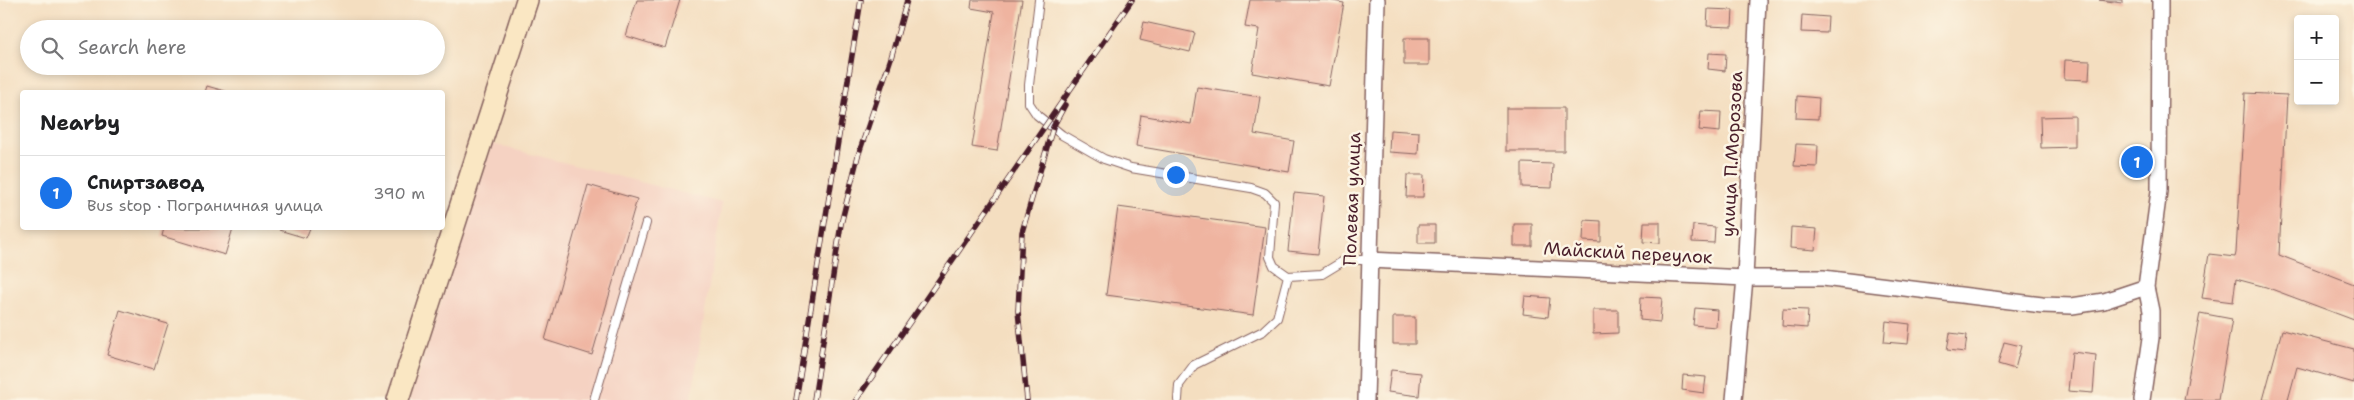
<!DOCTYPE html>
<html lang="en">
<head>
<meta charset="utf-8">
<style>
	body { margin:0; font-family:"Shantell Sans",sans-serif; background:#f6f6f6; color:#202124 }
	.controls { position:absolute; right:15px; top:15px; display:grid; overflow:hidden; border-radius:5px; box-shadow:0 2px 8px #0003 }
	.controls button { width:45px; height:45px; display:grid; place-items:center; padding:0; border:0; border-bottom:1px solid #e0e0e0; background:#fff; color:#202124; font:25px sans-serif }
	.you { position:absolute; left:1175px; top:174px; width:18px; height:18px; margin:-12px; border:4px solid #fff; border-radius:50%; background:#1a73e8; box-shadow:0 0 0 8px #1a73e833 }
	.badge { display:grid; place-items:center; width:32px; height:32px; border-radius:50%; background:#1a73e8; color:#fff; font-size:16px; font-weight:700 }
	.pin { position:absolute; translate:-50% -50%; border:2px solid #fff; box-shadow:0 1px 5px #0006 }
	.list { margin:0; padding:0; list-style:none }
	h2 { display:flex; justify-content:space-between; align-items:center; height:65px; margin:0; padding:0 20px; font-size:21px }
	h2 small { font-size:16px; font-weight:400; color:#757577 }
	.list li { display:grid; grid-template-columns:32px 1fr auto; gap:15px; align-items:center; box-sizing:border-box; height:75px; padding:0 20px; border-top:1px solid #e0e0e0 }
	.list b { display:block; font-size:19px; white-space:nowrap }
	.list p { margin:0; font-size:16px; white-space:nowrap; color:#757577 }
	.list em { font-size:16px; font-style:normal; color:#757577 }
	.icon { flex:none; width:28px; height:28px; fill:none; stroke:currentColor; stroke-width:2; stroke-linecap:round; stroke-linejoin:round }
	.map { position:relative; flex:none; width:2354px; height:400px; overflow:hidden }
	.search { position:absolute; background:#fff; box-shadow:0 2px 8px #0003; left:20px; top:20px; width:425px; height:55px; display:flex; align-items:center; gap:12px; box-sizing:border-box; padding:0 18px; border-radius:28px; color:#757577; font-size:19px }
	.panel { position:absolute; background:#fff; box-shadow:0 2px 8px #0003; left:20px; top:90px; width:425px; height:140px; border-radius:5px }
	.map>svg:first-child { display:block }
	.built { fill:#f5d2c2 }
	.building { fill:#efb4a0 }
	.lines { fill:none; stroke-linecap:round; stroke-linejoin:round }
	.service-casing { stroke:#86625f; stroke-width:10 }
	.minor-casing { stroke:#86625f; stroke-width:18 }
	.secondary-casing { stroke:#86625f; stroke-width:24 }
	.service { stroke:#fff; stroke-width:8 }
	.minor { stroke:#fff; stroke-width:15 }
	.secondary { stroke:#fae7c3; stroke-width:21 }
	.rail-casing { stroke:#4a1f2b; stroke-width:5.5 }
	.rail { stroke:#fcf5e5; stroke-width:4; stroke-dasharray:11; stroke-linecap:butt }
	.labels { text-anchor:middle; stroke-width:5; stroke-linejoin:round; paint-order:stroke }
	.street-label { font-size:18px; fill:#4a1f2b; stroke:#fcf5e5 }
</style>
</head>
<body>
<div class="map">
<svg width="2354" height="400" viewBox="0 0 2354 400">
	<rect width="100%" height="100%" fill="#fcf5e5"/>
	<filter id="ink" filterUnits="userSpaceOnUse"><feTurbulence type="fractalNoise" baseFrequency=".02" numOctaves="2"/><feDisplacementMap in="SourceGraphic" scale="10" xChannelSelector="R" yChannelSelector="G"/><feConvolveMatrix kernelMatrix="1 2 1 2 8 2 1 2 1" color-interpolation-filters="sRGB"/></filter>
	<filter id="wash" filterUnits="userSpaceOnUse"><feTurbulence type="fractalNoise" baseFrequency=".0096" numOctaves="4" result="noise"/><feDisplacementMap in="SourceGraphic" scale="20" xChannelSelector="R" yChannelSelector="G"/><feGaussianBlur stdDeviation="1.12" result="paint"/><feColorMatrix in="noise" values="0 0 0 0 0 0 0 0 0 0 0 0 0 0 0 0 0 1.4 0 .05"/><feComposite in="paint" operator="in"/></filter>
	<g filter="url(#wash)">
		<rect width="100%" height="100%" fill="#f4dec0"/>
		<path class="built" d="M492,144L722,203L691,400H410Z"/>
		<g id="blocks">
			<path class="building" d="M637,0H680L665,48L626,36Z
				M972,0H1022L997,151L972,147L994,12L971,8Z
				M1250,0H1327L1344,3L1329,86L1252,73L1259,29L1245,27Z
				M2099,0H2122V3Z
				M1708,9L1733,10L1732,27L1707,26Z
				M1802,15L1828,17L1827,33L1801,32Z
				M1144,22L1195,33L1190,52L1140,40Z
				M1404,38H1429V65H1404Z
				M1709,53L1726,54L1725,71L1708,69Z
				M2065,60L2090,61L2089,80L2064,79Z
				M207,86L228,92H205Z
				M1197,87L1260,97L1254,134L1294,141L1289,172L1136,146L1141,115L1191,124Z
				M2245,93L2287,95L2279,255L2354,284V320L2266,287L2236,279L2233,302L2202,298L2209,254L2235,257L2236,253Z
				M1797,96L1819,98L1818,119L1796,118Z
				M1506,108H1564V151H1506Z
				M1701,111L1721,112L1720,132L1699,130Z
				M2075,116V147L2041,148L2040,117Z
				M1390,130L1419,132L1418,154L1389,152Z
				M1796,144L1818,145L1817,167L1794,166Z
				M1522,163L1553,164L1552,188L1522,187Z
				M1407,175H1424L1423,197H1406Z
				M588,185L637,199L592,355L545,340Z
				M1294,193L1324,196L1318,254L1288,251Z
				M1118,207L1265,227L1253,315L1106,295Z
				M1584,220L1601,221V242L1583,241Z
				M1644,222H1660V243L1643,242Z
				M1514,224H1532V246H1514Z
				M1418,225H1435V243H1418Z
				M1693,225L1715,227L1714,243L1692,242Z
				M1791,227L1817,229L1815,250L1790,248Z
				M164,228H233L225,255L162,236Z
				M280,228H310L306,238L279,230Z
				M1525,296L1550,298L1548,317L1523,314Z
				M1641,297L1662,298L1660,322L1640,320Z
				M1695,308L1717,310L1716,327L1693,325Z
				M1783,309L1808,310L1807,328L1782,326Z
				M120,310L168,324L154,369L107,355Z
				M1593,310H1618V333L1593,334Z
				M2200,313L2232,319L2218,400H2184Z
				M1393,317H1415V344H1393Z
				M1886,321L1910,324L1908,344L1884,342Z
				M2282,330L2354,349V383L2297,367L2288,400H2263Z
				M1950,333L1967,335L1965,352L1947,350Z
				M2004,342L2021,346L2015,369L1998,364Z
				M2072,352L2096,355L2093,393L2068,391Z
				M1391,370L1421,373L1419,396L1388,392Z
				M1683,375L1706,377L1704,393L1682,390Z"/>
		</g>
	</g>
	<g filter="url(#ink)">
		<use href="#blocks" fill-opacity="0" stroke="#86625f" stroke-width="1"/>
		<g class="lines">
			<g class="service-casing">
				<path id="service" d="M1039,0L1029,85V103L1037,115L1062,135L1104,159L1131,168L1251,188L1265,193L1274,202L1270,257L1274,266L1288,276
					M594,400L646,223
					M1178,400L1179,385L1194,365L1263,331L1277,318L1288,276L1322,274L1345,260H1369"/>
			</g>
			<g class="minor-casing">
				<path id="minor" d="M1369,260L1745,278H1823L2042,305L2072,306L2104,301L2146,287
					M1366,400L1377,0
					M1734,400L1745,278L1758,0
					M2142,400L2151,338V311L2146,287L2159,191L2160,0"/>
			</g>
			<g class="secondary-casing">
				<path id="secondary" d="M398,400L527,0"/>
			</g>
			<use href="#service" class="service"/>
			<use href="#minor" class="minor"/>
			<use href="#secondary" class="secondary"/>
			<g class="rail-casing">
				<path id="rail" d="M796,400L861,0
					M814,400L841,224L858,156L891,58L907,0
					M856,400L1132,0
					M1027,400L1018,311L1022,232L1053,127L1065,105"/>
			</g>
			<use href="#rail" class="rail"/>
		</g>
	</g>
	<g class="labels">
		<g class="street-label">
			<text transform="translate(1732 154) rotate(-87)" y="6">улица П.Морозова</text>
			<text transform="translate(1352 199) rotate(-88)" y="6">Полевая улица</text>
			<text transform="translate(1628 253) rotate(3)" y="6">Майский переулок</text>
		</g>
	</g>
</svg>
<div class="controls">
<button>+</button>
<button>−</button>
</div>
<div class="you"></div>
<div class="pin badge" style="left:2137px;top:162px">1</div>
<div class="search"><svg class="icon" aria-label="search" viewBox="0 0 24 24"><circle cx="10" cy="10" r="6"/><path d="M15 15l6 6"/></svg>Search here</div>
<section class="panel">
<h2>Nearby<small></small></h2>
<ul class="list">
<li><span class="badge">1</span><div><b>Спиртзавод</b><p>Bus stop · Пограничная улица</p></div><em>390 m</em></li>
</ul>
</section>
</div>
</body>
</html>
